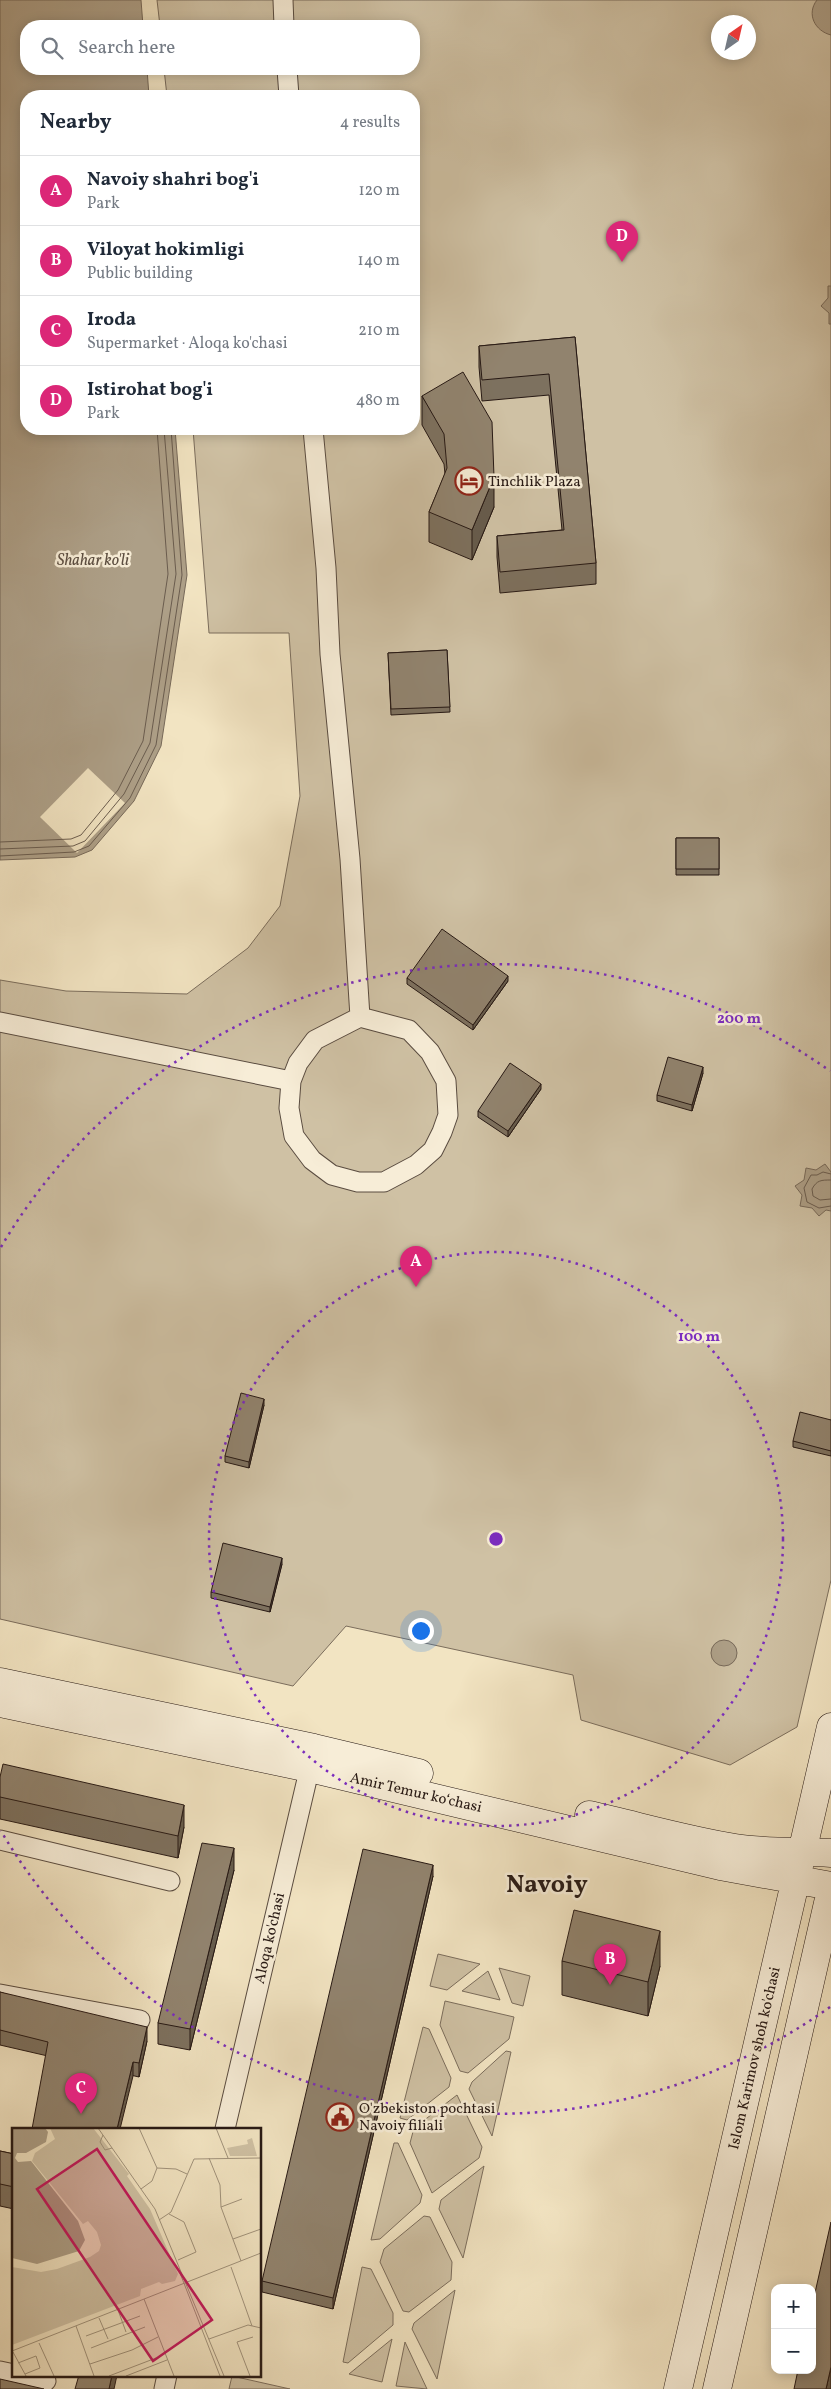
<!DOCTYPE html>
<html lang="en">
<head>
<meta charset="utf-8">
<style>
	body { margin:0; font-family:Vollkorn,serif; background:#f2f2f3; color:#1f2937 }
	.controls { position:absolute; right:15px; bottom:15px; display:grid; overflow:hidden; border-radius:10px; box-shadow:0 2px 12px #0003 }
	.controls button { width:45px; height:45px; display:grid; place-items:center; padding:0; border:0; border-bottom:1px solid #e0e1e3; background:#fff; color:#1f2937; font:25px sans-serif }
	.compass { position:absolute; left:711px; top:15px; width:45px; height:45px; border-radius:50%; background:#fff; box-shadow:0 2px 12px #0003; rotate:34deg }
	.you { position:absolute; left:420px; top:1630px; width:18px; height:18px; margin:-12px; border:4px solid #fff; border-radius:50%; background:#1a73e8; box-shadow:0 0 0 8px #1a73e833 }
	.badge { display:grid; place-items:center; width:32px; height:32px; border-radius:50%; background:#db2777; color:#fff; font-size:16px; font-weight:700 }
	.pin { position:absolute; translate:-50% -41px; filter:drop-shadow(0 1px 2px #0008) }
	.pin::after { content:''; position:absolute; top:26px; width:18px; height:15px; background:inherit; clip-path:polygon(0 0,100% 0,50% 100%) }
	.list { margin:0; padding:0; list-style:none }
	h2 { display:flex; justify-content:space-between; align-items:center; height:65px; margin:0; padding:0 20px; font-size:21px }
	h2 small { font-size:16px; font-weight:400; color:#747a83 }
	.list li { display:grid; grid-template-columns:32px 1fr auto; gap:15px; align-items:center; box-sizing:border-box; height:70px; padding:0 20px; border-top:1px solid #e0e1e3 }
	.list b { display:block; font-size:19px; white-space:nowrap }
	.list p { margin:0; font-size:16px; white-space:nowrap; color:#747a83 }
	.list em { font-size:16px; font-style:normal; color:#747a83 }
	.icon { flex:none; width:28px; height:28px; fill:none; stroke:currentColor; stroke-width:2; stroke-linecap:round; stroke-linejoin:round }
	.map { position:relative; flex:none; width:831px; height:2389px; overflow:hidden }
	.search { position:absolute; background:#fff; box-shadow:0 2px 12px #0003; left:20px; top:20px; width:400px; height:55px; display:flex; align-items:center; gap:12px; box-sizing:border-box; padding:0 18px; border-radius:20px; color:#747a83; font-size:19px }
	.panel { position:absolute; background:#fff; box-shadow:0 2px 12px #0003; left:20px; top:90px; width:400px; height:345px; border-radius:20px }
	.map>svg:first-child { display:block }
	.green { fill:#cfc1a4; stroke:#7b6d5c; fill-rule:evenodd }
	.water { fill:#ad9f87; stroke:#776959 }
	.pier { fill:#f2e4c2 }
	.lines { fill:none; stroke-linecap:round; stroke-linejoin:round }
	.shore { stroke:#6a5c4e; stroke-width:1 }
	.street-casing { stroke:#5a4c40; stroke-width:21 }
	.secondary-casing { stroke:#271914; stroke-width:29 }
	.street { stroke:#f7edd7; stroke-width:19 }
	.secondary { stroke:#f7edd7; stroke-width:28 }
	.wall { fill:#7d715f; stroke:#271914 }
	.shaded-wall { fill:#665c4d; stroke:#271914 }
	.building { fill:#91836e; stroke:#271914 }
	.ring { fill:none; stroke:#7b2cbf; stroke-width:2.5; stroke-dasharray:2.5 5 }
	.labels { text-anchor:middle; stroke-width:5; stroke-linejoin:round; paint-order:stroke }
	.poi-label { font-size:15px; fill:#271914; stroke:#f7edd7; text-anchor:start }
	.street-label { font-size:15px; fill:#271914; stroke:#f7edd7 }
	.water-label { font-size:16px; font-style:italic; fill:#5d4f42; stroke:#f7edd7 }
	.town-label { font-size:25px; font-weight:bold; fill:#271914; stroke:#f7edd7 }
	.inset-road { fill:none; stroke:#a1937c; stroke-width:1 }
	.view { fill:#c2185b; fill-opacity:0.15; stroke:#c2185b; stroke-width:2.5 }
	.inset-edge { fill:none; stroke:#271914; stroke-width:2.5 }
	.centre { fill:#7b2cbf; stroke:#f7edd7; stroke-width:2.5 }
	.ring-label { font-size:15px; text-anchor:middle; font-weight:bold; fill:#7b2cbf; stroke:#f7edd7; stroke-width:5; stroke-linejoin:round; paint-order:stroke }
</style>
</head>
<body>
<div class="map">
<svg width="831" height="2389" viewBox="0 0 831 2389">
	<rect width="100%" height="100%" fill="#f2e4c2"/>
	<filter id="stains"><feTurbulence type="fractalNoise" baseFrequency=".004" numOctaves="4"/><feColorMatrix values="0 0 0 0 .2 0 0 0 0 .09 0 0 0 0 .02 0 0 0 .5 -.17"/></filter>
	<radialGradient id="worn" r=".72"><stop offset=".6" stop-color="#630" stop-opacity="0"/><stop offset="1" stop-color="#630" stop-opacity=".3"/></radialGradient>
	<path class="green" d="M157,0H831V1580L797,1727L730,1765L581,1720L573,1675L346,1626L293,1686L0,1619V980L66,991L187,994L248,948L280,906L300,796L289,633H209L193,429H414V96H167L164,69H414V26H160ZM718,22H748V52H718Z
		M438,1954L480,1964L447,1990L430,1986Z
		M499,1968L530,1976L523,2006L512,2003Z
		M488,1971L500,2000L462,1991Z
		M445,2001L514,2017L509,2039L468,2073L460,2071L440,2025Z
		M423,2027L429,2029L451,2078L449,2087L407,2120L400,2118Z
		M506,2051L511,2052L492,2136L469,2089L472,2082Z
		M457,2095L482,2147L479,2158L432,2193L410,2143L414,2128Z
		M394,2143H398L422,2195L420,2203L380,2239L371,2240Z
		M484,2166L463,2258L439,2209L441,2200Z
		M424,2216L430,2217L452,2262L451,2280L409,2312L403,2311L380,2262L384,2249Z
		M362,2267L371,2269L393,2313V2325L348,2363L343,2362Z
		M455,2290L437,2379L412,2329L414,2323Z
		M392,2339L382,2382L349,2374Z
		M405,2342L427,2389L396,2386Z
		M232,2376L290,2389H229Z"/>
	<path class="water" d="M0,0H141L143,26H26V69H147L149,96H26V429H175L187,575L161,746L134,801L92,850L75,857L0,860Z
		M817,0H831V35C815,31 806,14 817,0Z
		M828,286H831V324H829V313L821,306L828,298Z
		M825,1164L831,1172V1211L826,1210L819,1216L812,1208L800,1206L802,1195L795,1186L804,1180L806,1168L816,1170Z
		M711 1653a13 13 0 1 1 26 0a13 13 0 1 1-26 0Z"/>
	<path class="pier" d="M88,768L125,803L77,853L40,817Z"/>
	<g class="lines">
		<path class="shore" d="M0,842L71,839L81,835L118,790L143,741L168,574L157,429
			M0,849L73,846L85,841L124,794L150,743L176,574L164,429
			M0,856L74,852L89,846L130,798L156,745L182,575L171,429
			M831,1174L823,1172L817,1175H811L804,1188L807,1202L819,1208L831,1206
			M831,1180C821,1180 817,1180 812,1189L813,1196L820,1200L831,1199"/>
		<g class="street-casing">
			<path id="street" d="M283,0L284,26
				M287,69L289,96
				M313,429L326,568L330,654L350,859L360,1017
				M360,1017L409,1030L430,1052L446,1081L448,1115L442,1132L433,1150L416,1165L384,1182H358L332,1175L312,1160L294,1136L289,1108L291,1081L298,1063L315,1040Z
				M0,1022L291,1081
				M0,1840L170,1881
				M0,1994L140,2020
				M225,2129L312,1758
				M0,2371L14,2374
				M19,2375L46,2381
				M164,2389L167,2375"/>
		</g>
		<g class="secondary-casing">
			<path id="secondary" d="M0,1682L314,1748L419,1773
				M0,1703L309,1768L720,1866L831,1886
				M589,1815C638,1826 686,1840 735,1848C767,1853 799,1851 831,1853
				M678,2389L831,1727
				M717,2389L831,1890"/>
		</g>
		<use href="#street" class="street"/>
		<use href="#secondary" class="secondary"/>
	</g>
	<path class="wall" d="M575,337L596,563V584L500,593L497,557V536L562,530L549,395L482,401L479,367V346Z
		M422,396L494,507L472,560L429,542V512L445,474L444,464L422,425Z
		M447,650L450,712L391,715L388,653Z
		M676,838H719V875H676Z
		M407,978L508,981L473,1030L407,984Z
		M703,1073L692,1111L657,1101V1095Z
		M541,1089L508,1137L478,1117V1111Z
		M264,1405L249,1468L225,1462V1456Z
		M831,1420V1456L793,1447V1441Z
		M282,1564L270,1612L211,1598V1592Z
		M0,1777L184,1827L178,1858L0,1819Z
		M234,1870L190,2050L158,2044V2023Z
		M433,1876L333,2309L262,2292V2281Z
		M562,1961L660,1966L648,2016L562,1995Z
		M0,1992L147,2041L139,2077L0,2045Z
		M0,2151L14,2154V2209L0,2206Z"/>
	<path class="shaded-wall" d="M494,477V507L472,560V530Z
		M508,976V981L473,1030V1025Z
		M703,1067V1073L692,1111V1105Z
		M541,1084V1089L508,1137V1131Z
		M264,1399V1405L249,1468V1462Z
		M282,1558V1564L270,1612V1607Z
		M184,1805V1827L178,1858V1836Z
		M234,1848V1870L190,2050V2029Z
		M433,1865V1876L333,2309V2298Z
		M660,1931V1966L648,2016V1982Z
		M147,2027V2041L139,2077V2063Z
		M133,2062V2076L120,2129H117Z
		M831,2367V2389H826Z
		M112,2375H117L114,2389H109Z"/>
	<path class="building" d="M575,337L596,563L500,572L497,536L564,530L549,374L482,380L479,346Z
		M463,372L492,422L494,477L472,530L429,512L447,468L444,434L422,396Z
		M447,650L450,707L391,709L388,653Z
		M676,838H719V869H676Z
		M442,929L508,976L473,1025L407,978Z
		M668,1057L703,1067L692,1105L657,1095Z
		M510,1063L541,1084L508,1131L478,1111Z
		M241,1393L264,1399L249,1462L225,1456Z
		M800,1412L831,1420V1451L793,1441Z
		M223,1543L282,1558L270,1607L211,1592Z
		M3,1764L184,1805L178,1836L0,1797V1777Z
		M202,1843L234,1848L190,2029L158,2023Z
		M363,1849L433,1865L333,2298L262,2281Z
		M574,1910L660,1931L648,1982L562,1961Z
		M0,1992L147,2027L139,2063L133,2062L117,2129H32L48,2042L0,2030Z
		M0,2151L14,2154V2187L0,2184Z
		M831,2222V2367L826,2389H794L798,2370H812V2306Z
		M79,2375H112L109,2389H75Z
		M0,2379L44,2389H0Z"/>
	<g class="ring">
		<circle cx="496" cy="1539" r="287"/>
		<path d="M830 2007A575 575 0 0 1 1 1831M1 1247A575 575 0 0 1 830 1071"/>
	</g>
	<defs>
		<g id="hotel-ring" transform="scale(1.4375)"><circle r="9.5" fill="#f7edd7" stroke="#8f2418" stroke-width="1.5"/><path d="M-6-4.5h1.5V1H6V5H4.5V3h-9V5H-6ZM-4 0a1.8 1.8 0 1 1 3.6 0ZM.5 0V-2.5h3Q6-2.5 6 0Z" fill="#8f2418"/></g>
		<g id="civic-ring" transform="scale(1.4375)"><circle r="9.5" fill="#f7edd7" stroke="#8f2418" stroke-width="1.5"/><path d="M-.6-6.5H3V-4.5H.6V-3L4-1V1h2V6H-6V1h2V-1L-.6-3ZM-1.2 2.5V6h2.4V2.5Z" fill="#8f2418"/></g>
	</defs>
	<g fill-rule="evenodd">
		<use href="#hotel-ring" x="469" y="481"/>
		<use href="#civic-ring" x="340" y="2117"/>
	</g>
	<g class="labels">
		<g class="poi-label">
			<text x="488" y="486">Tinchlik Plaza</text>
			<text x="359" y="2113">O'zbekiston pochtasi<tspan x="359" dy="17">Navoiy filiali</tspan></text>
		</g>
		<g class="street-label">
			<text transform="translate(416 1792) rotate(13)" y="5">Amir Temur ko‘chasi</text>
			<text transform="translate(269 1938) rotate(-77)" y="5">Aloqa ko'chasi</text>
			<text transform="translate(754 2058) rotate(-77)" y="5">Islom Karimov shoh ko'chasi</text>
		</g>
		<g class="water-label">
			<text x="93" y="565">Shahar ko'li</text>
		</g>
		<g class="town-label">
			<text x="547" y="1892">Navoiy</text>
		</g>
	</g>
	<g transform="translate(12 2128)">
		<rect width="249" height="249" fill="#f2e4c2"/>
		<path d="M38,0H81L117,46L115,48L138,81L166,146L163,153L150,156L147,154L129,161L128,168L0,217V139L29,144L45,141L78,129L87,123L89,117L85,104L76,93L71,96L20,33L23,25L43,11ZM240,10L245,28H218L215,20L236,16L235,12Z" fill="#cfc1a4"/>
		<path d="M0,0H33L36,4L34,14L14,25H5L3,30L6,34L19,33L66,93L73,112L67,123L25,136L0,130Z" fill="#ad9f87"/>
		<path class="inset-road" d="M86,0L143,81L212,248M127,0L145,40L140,53L129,61M204,0L216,30M91,7L88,14L93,22L100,20M197,30L208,57L209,79L229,133M145,40L164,41L175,46M209,79L230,71M157,86L172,94L184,124L166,132M147,92L159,84L182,31L249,30M221,111L249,101M219,139L240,198M168,145L208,248M132,171L162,248M106,182L114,204M87,190L96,211M64,198L82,248M74,208L128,188M197,211L236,197L249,200M27,215L42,248M79,220L133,199M0,223L249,125M1,224L14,248M6,235L24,228L28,240L13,246M78,236L120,222L146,209M97,248L144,230M114,248L155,232M238,248L225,214L241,209"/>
		<path class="view" d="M85,21L200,192L141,233L25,61Z"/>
		<rect width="249" height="249" class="inset-edge"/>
	</g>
	<circle cx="496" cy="1539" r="8" class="centre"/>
	<g class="ring-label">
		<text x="739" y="1023">200 m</text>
		<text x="699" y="1341">100 m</text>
	</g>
	<rect width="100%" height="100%" filter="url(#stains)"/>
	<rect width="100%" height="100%" fill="url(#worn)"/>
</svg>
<div class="controls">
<button>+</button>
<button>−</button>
</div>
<svg class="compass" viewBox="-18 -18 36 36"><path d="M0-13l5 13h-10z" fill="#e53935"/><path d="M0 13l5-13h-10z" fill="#747a83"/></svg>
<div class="you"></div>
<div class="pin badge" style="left:416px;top:1287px">A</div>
<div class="pin badge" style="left:610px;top:1985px">B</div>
<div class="pin badge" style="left:81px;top:2114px">C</div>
<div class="pin badge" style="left:622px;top:262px">D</div>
<div class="search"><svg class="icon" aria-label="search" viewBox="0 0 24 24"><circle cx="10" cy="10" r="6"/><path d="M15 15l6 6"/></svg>Search here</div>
<section class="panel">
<h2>Nearby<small>4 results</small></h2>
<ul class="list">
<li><span class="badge">A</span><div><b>Navoiy shahri bog'i</b><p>Park</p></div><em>120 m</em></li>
<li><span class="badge">B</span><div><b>Viloyat hokimligi</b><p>Public building</p></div><em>140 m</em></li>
<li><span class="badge">C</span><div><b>Iroda</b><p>Supermarket · Aloqa ko'chasi</p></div><em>210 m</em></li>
<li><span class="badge">D</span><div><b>Istirohat bog'i</b><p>Park</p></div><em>480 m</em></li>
</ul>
</section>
</div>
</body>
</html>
